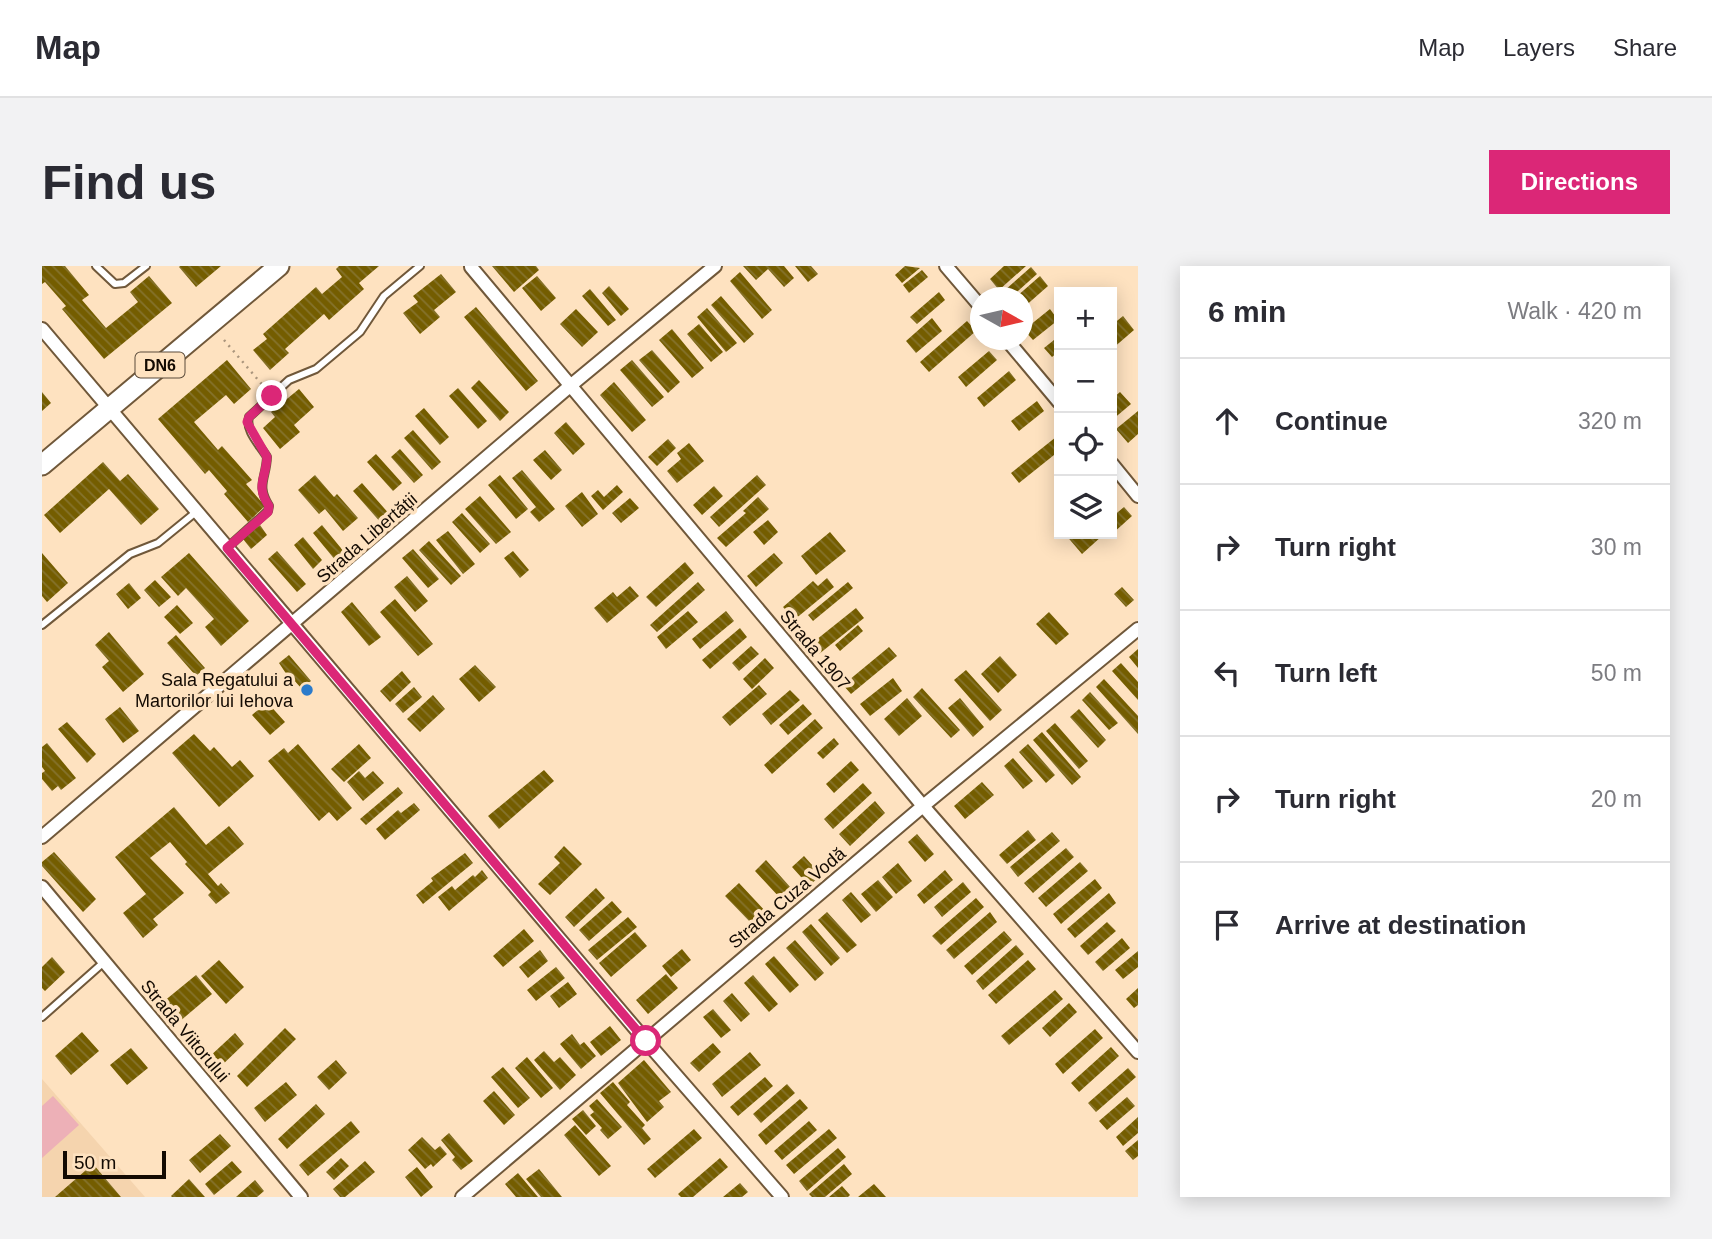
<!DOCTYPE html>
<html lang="en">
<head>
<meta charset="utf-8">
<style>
	body { margin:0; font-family:Arial,sans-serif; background:#f2f2f3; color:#2b2b33 }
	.controls { position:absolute; right:21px; top:21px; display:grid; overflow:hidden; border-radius:0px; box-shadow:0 4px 18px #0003 }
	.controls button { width:63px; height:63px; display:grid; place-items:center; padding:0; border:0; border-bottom:2px solid #e1e1e2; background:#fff; color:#2b2b33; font:35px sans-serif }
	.compass { position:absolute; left:928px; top:21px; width:63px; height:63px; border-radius:50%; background:#fff; box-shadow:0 4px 18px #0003; rotate:98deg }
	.scale { position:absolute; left:21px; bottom:18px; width:103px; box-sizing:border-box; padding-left:7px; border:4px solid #130a02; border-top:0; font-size:19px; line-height:24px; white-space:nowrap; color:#130a02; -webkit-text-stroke:5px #fee2c0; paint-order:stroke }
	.stop { position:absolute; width:21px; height:21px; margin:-16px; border:5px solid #db2777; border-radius:50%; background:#fff }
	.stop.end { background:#db2777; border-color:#fff; box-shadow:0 2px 7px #0008 }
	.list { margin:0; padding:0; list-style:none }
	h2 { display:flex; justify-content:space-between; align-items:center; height:91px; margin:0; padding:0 28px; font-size:30px }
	h2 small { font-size:23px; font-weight:400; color:#7c7c81 }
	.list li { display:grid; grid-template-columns:46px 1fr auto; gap:21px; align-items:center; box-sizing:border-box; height:126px; padding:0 28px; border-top:2px solid #e1e1e2 }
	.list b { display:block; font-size:26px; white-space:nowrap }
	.list em { font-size:23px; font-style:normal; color:#7c7c81 }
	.icon { flex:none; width:38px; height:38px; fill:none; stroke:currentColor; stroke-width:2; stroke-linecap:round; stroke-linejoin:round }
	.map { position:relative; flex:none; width:1096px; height:931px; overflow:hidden; border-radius:0px }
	header { display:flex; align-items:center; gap:42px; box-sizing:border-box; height:98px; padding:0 35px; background:#fff; border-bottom:2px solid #e1e1e2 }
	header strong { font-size:33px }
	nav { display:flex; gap:38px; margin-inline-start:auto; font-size:24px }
	.intro { display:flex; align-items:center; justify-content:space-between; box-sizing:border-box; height:168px; padding:0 42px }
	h1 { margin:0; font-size:49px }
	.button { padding:18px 32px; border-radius:0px; background:#db2777; color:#fff; font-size:24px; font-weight:700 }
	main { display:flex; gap:42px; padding:0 42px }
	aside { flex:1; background:#fff; border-radius:0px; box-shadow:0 4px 18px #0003 }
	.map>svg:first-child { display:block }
	.built { fill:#f5d4ae }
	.green { fill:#edb0b7 }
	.building { fill:url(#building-back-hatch) }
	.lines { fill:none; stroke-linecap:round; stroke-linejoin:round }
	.lane-casing { stroke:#70583a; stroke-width:10 }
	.street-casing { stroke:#70583a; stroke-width:16 }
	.primary-casing { stroke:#70583a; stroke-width:23 }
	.path { stroke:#aa957c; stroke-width:2.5; stroke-dasharray:2 5; stroke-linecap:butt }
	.lane { stroke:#fff; stroke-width:6 }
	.street { stroke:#fff; stroke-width:12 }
	.primary { stroke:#fff; stroke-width:19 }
	.route { stroke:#db2777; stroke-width:9 }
	.poi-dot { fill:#2b7bcb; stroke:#fee2c0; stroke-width:2.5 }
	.labels { text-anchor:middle; stroke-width:7; stroke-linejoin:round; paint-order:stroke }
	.shield { fill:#fee2c0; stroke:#5a4b3b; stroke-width:2 }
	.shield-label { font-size:16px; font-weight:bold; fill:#130a02 }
	.street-label { font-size:18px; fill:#130a02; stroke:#fee2c0 }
	.poi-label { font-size:18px; fill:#130a02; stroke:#fee2c0; text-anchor:end }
</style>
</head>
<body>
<header>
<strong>Map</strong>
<nav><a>Map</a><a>Layers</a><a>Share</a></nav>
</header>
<div class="intro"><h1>Find us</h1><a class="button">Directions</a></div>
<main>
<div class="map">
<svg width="1096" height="931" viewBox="0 0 1096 931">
	<defs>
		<pattern id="building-back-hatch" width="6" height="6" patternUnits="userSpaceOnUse" patternTransform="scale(1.75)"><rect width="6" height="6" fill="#745d00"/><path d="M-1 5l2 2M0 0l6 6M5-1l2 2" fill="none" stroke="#85732d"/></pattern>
	</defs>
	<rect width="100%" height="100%" fill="#fee2c0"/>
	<path class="built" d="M0,813L103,931H0Z"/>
	<path class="green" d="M11,830L37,859L0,892V840Z"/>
	<path class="building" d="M0,0H23L47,29L40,34L64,62L96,36L88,26L107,10L130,37L62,93L20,43L24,40L3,16L0,18Z
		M138,0H179L154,21L137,1Z
		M297,0H337L317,17L322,23L287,54L282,48L243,83L247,87L228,104L211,84L225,73L221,68L274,21L280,28L300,11L294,3Z
		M450,0H494L497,4L472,26Z
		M701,0H742L752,12L742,21L726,3L714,14Z
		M753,0H769L776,8L766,16Z
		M863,0L878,2L860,17L853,9Z
		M962,0H984L957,24L948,13Z
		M989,1L995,8L968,32H954Z
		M880,4L886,11L867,27L861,19Z
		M698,6L730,44L720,53L688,15Z
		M399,8L414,26L392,44L398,51L378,68L361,47L376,36L371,30Z
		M495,10L514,32L499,45L480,22Z
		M998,10L1006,20L981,42V32H973Z
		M567,20L587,43L579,50L560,27Z
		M548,23L574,54L566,60L540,30Z
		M897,26L903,34L875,58L868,51Z
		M679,30L712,68L702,77L669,39Z
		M434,41L496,115L484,125L422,51Z
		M665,42L695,77L684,86L655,51Z
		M534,43L556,66L540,81L518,58Z
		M1008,43L1016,54L991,74L982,64Z
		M1081,50L1092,64L1070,83V59Z
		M890,52L900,65L874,87L864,75Z
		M925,55L934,65L887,106L878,96Z
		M657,58L681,86L669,96L645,68Z
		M630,63L662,102L650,112L617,74Z
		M1017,70V85L1010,91L1002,82Z
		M610,84L638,116L626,127L597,94Z
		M947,85L955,94L924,121L916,111Z
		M185,94L209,123L192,138L184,129L152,156L176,184L180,180L210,214L204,218L223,240L206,256L182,228L185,225L167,204L163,208L116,153Z
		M590,94L622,131L610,141L578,104Z
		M967,105L974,114L942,141L935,132Z
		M437,114L467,146L458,155L429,122Z
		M572,116L604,154L590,166L558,129Z
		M416,122L445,155L436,163L407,130Z
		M257,123L272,141L252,159L258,166L238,183L221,162L233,151L229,146Z
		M0,126L9,137L0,145Z
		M1078,126L1089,138L1070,154V133Z
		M995,135L1002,145L977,165L969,155Z
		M382,142L407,171L398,179L373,150Z
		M1096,145V168L1086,177L1074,163Z
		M524,156L543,178L531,189L512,167Z
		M371,164L399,196L390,204L362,172Z
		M1014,171L1017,175V185L977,217L969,207Z
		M626,173L634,182L615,200L606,191Z
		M647,177L662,195L635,217L625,205L639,193L635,187Z
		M358,183L381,209L372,217L349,191Z
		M503,184L520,204L509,214L491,194Z
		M334,188L360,217L351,225L325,196Z
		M61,196L78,215L86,208L117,243L99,259L67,223L18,267L2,249Z
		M480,204L513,243L497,256L488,246L494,241L470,212Z
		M273,209L292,231L295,228L316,252L301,265L283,243L277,248L256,224Z
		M458,209L486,243L474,253L446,219Z
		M715,209L724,219L677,261L668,251Z
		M320,217L349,250L340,258L311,225Z
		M575,219L581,226L561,244L549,230L556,224L562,231Z
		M672,220L681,230L660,249L651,239Z
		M540,226L556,248L540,261L523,240Z
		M438,230L469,266L454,278L423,243Z
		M716,231L727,243L684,281L675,272L704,247L701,245Z
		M588,232L597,242L579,257L570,247Z
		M1082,241L1090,250L1070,268V251Z
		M420,247L448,278L438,287L410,256Z
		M726,254L736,266L722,279L711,266Z
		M218,259L225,269L209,283L201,273Z
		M280,259L303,287L294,295L271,267Z
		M406,265L433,298L421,308L394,274Z
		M788,266L804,285L774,309L759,290Z
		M1023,268H1058L1060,270L1040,288Z
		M261,271L280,294L271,303L252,279Z
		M387,275L419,310L409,319L377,284Z
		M371,283L397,313L386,322L360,292Z
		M235,285L264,318L255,326L226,293Z
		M471,285L487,304L478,312L462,292Z
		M0,287L26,317L5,336L0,330Z
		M147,287L207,355L179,380L163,361L172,353L144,322L136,330L119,311Z
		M732,287L741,297L714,321L705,310Z
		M643,296L652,307L614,341L604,331Z
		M365,310L386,335L373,346L352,321Z
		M785,312L792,321L752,354L741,341L771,315L776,320Z
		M113,314L129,331L117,341L102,324Z
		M656,316L663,324L615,366L608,359Z
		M806,316L811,322L771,355L766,349Z
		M87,317L99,332L86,343L74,328Z
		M588,320L597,330L565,357L552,342L571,326L575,331Z
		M1080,321L1092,334L1084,341L1072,328Z
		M353,333L391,378L376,390L338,346Z
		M310,336L339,371L327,380L299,346Z
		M135,339L151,357L138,368L122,351Z
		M814,342L822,352L777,388L769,378Z
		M646,345L656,356L624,383L615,371Z
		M684,345L692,355L658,383L650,373Z
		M1007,346L1027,368L1014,379L994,358Z
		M816,359L821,365L798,385L793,379Z
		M698,362L705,371L668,403L660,394Z
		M67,366L102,408L81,426L60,401L67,395L53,379Z
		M134,369L163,402L154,410L125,377Z
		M709,380L717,388L697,405L690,397Z
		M847,381L855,390L809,428L801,419Z
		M1096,383V402L1087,391Z
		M247,389L269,415L260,423L249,411L247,412L237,397Z
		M958,390L975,409L956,427L939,408Z
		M723,392L732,402L710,423L701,413Z
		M1079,397L1096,416V434L1070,405Z
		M433,399L454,421L437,436L417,413Z
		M924,404L960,444L948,455L912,414Z
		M360,405L369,416L348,436L338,425Z
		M851,412L860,425L828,450L818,438Z
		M1062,413L1096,450V468L1054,421Z
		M717,419L725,428L688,460L680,451Z
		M372,421L380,431L361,447L353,438Z
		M880,422L918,464L909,472L871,431Z
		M748,424L758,434L729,459L720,448Z
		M1048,426L1076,457L1067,464L1040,434Z
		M391,429L403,443L378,466L365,453Z
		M865,432L880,450L857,470L842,453Z
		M918,432L942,461L931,471L906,442Z
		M225,436L243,456L228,469L210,449Z
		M761,438L770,448L746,469L737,459Z
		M78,441L97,465L81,477L63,453Z
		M1037,443L1064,474L1056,482L1028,451Z
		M773,453L781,462L730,508L722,499Z
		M25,456L54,488L45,497L16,463Z
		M1013,457L1046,495L1037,503L1004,465Z
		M1000,466L1039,511L1030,519L991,474Z
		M152,468L168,485L172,481L190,501L198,494L212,510L177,541L130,487Z
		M792,472L797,478L781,493L775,487Z
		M5,477L34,512L19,524L16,520L10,525L0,513V507L3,505L0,501V481Z
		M256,478L310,542L295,555L287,546L277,555L226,495L242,482L246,487Z
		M317,478L329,492L302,516L289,503Z
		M986,478L1013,509L1004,517L977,486Z
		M971,492L991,515L981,523L962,500Z
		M809,495L817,504L792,527L784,518Z
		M502,504L512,515L457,563L446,550Z
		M317,505L323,512L331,505L342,517L321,535L305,516Z
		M940,516L952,529L923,553L912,540Z
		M821,517L830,527L791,563L782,553Z
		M356,521L361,527L324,559L318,553Z
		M833,535L843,547L808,580L797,568Z
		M372,537L378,544L343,574L334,563L356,544L359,547Z
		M132,541L164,579L187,560L202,578L166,608L176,620L179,617L188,627L174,638L166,629L169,626L143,598L145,596L128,576L108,592L142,627L111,653L116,659L101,672L81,647L104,628L73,591Z
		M986,564L994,574L965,598L957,589Z
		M1010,566L1018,575L976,611L968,601Z
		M875,568L892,588L883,596L866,576Z
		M522,580L540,598L508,629L496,618L518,597L512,591Z
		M1024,582L1032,591L991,627L982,617Z
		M12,586L54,633L41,646L0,600V596Z
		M423,587L431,597L381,638L374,629L391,615L389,612Z
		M762,590L779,609L767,620L750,601Z
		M724,594L749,622L738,632L713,605Z
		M1038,596L1046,605L1004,641L996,632Z
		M856,597L870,615L854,628L840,611Z
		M440,604L446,612L407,645L396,631L410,620L413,624L431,609L433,611Z
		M903,604L911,614L882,638L875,629Z
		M1053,613L1060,622L1019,658L1011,648Z
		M836,614L851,631L834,646L819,628Z
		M921,616L929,626L900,651L892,641Z
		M697,617L724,646L711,659L683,630Z
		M554,622L563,632L532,661L523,651Z
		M809,626L829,649L819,657L800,634Z
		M1067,627L1074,637L1033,672L1025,663Z
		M934,632L942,641L899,679L890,670Z
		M570,635L580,646L547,675L537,664Z
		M785,646L815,679L805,687L776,654Z
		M948,646L955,656L912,693L904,684Z
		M586,651L595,661L555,694L546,684Z
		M1065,656L1074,665L1046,689L1038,680Z
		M769,658L798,692L789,700L760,666Z
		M482,663L492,675L461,701L451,690Z
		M962,665L970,674L930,709L922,700Z
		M593,666L605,680L569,711L557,697Z
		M1080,672L1088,682L1061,705L1053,696Z
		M753,674L782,707L773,715L744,682Z
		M974,679L982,688L941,724L934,715Z
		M640,683L649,694L629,711L620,700Z
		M498,684L506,695L486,712L477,701Z
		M1096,685V701L1081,713L1073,704Z
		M732,690L757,719L748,727L723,698Z
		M10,691L23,706L3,725L0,722V701Z
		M177,694L202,721L184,738L159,710Z
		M986,694L994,703L954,738L946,729Z
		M514,701L523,712L494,735L485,724Z
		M624,708L636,722L606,748L594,734Z
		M154,709L170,728L137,756L121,736Z
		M711,709L736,738L727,746L702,717Z
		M526,716L535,728L517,742L508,730Z
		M1096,722V739L1092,742L1084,733Z
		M1013,724L1021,733L967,779L959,770Z
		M690,727L708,748L699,756L681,735Z
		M1027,737L1035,746L1008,771L1000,762Z
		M671,743L689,764L679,772L661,751Z
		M568,760L579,774L559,790L548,776Z
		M243,762L254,773L205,821L195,810Z
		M1053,763L1061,772L1021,808L1013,798Z
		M40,766L57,785L29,809L13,790Z
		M193,767L202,778L176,803L166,792Z
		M530,768L538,779L542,776L554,790L539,803L518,778Z
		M671,777L679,786L657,806L648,797Z
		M1069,781L1077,790L1037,826L1029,817Z
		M89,782L106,802L85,819L68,799Z
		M502,785L512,796L518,791L534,809L518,824L492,794Z
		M708,786L719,799L680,831L670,818Z
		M485,791L511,822L499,832L473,802Z
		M294,794L305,807L287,824L275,811Z
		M602,794L629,826L617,835L622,841L605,856L576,817Z
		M461,801L488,832L476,842L449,811Z
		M1086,802L1094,811L1054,846L1046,837Z
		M723,811L731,820L696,850L688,841Z
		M244,816L255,829L223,856L212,842Z
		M571,816L588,836L585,839L603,859L600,862L609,873L602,879L558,827Z
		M745,818L753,827L719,857L711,848Z
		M452,825L473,849L462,859L441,835Z
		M1085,831L1093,840L1065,864L1057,855Z
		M555,833L580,861L566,873L558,864L560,862L548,849L552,846L547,840Z
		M758,833L766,842L724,879L716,869Z
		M274,838L283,848L245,883L236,873Z
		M541,844L554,860L544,869L530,853Z
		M1096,851V867L1081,880L1074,871Z
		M309,855L318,866L266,910L257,899Z
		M767,855L775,864L740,894L732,885Z
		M533,859L569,900L557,910L522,869Z
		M652,863L660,872L613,912L605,903Z
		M787,863L795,872L752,908L744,899Z
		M407,867L431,895L419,904L410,894L413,891L399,874Z
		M178,868L189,880L158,907L147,894Z
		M380,871L393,884L398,880L405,888L391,901L389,898L383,903L366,884Z
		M1096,874V890L1091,894L1083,885Z
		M796,882L804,891L765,925L757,915Z
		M299,892L307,900L292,914L284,906Z
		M678,892L686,901L651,931H639L636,928Z
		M190,895L200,906L172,929L163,918Z
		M323,895L333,906L303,931H298L291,923Z
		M51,898L79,931H13Z
		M802,898L810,908L783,931H770L767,928Z
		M375,901L391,921L379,931L363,911Z
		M497,903L520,931H499L484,913Z
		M476,907L496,931H474L463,918Z
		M147,913L163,931H130L129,930Z
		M213,914L222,925L215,931H194Z
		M698,917L706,926L700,931H681Z
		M832,918L844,931H816Z
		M800,920L808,929L806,931H787Z"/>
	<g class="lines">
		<g class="lane-casing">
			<path id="lane" d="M54,0L73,18L82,17L104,0
				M185,282L226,245L227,240C214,219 224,213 225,191C218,179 203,165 207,151L247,114L274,103L318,66L342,30L378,0
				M0,359L88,288L116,277L154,246
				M0,751L62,696"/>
		</g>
		<g class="street-casing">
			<path id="street" d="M904,0L939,41
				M429,1L881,540L1096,786
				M0,63L604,775L740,931
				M965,74L1017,136
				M1070,198L1096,230
				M0,571L528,120L673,0
				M0,621L259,931
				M420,931L881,540L1096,363"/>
		</g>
		<g class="primary-casing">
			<path id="primary" d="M0,199L237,0"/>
		</g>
		<path class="path" d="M182,74L223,122"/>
		<use href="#lane" class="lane"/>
		<use href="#street" class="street"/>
		<use href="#primary" class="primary"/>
	</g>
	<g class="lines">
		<path class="route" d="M230,130L207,151L205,156L225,191C224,213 213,219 227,240L226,246L185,282L604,775"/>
	</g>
	<circle class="poi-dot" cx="265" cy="424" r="7"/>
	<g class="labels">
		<rect class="shield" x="93.5" y="86.5" width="49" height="25" rx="5"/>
		<g class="shield-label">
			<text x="118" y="105">DN6</text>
		</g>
		<g class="street-label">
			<text transform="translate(325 272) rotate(-41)" y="6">Strada Libertății</text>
			<text transform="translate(773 384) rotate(50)" y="6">Strada 1907</text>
			<text transform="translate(745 632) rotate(-40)" y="6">Strada Cuza Vodă</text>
			<text transform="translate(143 765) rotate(50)" y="6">Strada Viitorului</text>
		</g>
		<g class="poi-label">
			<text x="251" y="420">Sala Regatului a<tspan x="251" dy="21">Martorilor lui Iehova</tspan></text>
		</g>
	</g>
</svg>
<div class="controls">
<button>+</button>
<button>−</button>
<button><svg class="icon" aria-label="locate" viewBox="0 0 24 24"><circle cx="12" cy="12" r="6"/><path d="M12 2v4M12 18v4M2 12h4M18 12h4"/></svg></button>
<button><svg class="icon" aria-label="layers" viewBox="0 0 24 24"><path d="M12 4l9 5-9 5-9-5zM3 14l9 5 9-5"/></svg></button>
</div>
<svg class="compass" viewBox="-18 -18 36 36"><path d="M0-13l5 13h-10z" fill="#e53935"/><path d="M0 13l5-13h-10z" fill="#7c7c81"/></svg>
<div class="scale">50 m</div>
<div class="stop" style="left:604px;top:775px"></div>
<div class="stop end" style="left:230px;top:130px"></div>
</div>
<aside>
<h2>6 min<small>Walk · 420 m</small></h2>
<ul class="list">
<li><svg class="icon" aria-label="ahead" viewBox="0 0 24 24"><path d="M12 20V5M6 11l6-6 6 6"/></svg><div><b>Continue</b></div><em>320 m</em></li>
<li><svg class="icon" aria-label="right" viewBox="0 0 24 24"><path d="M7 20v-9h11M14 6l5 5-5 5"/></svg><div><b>Turn right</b></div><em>30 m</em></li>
<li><svg class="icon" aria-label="left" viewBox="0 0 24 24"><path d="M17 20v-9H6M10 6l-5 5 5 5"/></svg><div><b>Turn left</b></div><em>50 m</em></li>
<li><svg class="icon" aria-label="right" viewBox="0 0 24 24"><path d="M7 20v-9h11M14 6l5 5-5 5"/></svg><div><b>Turn right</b></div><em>20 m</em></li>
<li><svg class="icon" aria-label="arrive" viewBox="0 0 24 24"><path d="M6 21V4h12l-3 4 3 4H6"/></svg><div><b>Arrive at destination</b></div></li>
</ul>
</aside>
</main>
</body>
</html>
